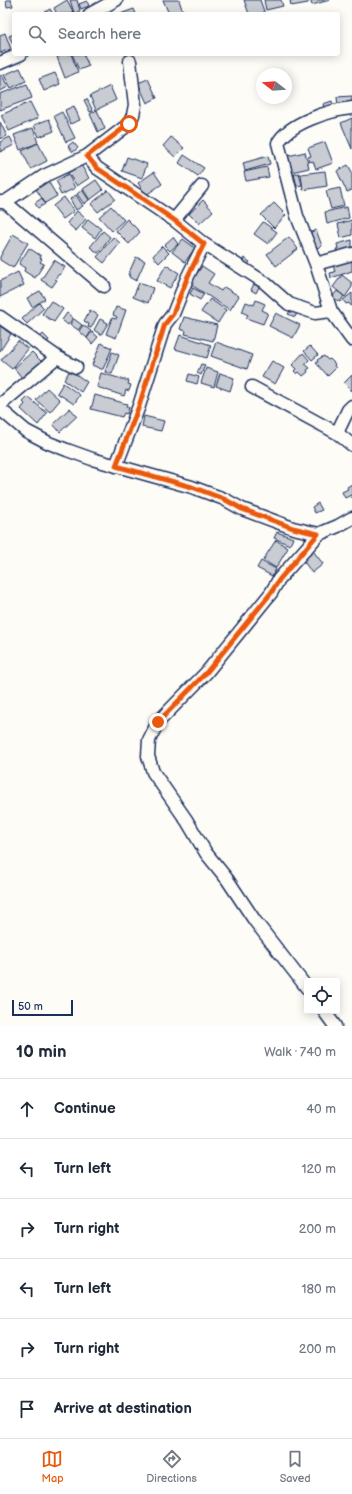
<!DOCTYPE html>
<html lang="en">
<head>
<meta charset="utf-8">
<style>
	body { margin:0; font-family:"Balsamiq Sans",sans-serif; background:#f2f2f3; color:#1f2937 }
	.controls { position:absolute; right:12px; bottom:12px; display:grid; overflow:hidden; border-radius:4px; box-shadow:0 2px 10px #0003 }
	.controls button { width:36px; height:36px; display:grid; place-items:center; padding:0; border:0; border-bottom:1px solid #e0e1e3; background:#fff; color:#1f2937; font:20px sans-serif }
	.compass { position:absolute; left:256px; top:68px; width:36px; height:36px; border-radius:50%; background:#fff; box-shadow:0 2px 10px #0003; rotate:287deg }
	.scale { position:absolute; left:12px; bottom:10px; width:61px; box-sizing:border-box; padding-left:4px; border:2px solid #1b2f5e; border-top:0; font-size:11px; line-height:14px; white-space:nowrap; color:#1b2f5e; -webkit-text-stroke:3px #fdfcf7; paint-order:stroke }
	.stop { position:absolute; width:12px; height:12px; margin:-9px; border:3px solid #ea580c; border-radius:50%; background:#fff }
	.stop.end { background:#ea580c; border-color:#fff; box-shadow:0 1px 4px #0008 }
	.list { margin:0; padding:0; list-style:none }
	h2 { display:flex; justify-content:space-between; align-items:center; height:52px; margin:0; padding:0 16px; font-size:17px }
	h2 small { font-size:13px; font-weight:400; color:#747a83 }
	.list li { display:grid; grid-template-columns:26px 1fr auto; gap:12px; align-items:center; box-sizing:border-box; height:60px; padding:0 16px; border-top:1px solid #e0e1e3 }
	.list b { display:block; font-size:15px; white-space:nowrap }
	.list em { font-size:13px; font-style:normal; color:#747a83 }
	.icon { flex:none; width:22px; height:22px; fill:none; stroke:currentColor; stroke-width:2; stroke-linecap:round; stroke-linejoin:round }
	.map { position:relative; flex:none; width:352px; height:1026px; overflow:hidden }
	.search { position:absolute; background:#fff; box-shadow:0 2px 10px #0003; left:12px; right:12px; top:12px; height:44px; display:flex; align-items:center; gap:10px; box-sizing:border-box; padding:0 14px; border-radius:4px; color:#747a83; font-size:15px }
	.sheet { height:412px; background:#fff }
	nav { display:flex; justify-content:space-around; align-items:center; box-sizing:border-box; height:56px; border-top:1px solid #e0e1e3; background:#fff; font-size:11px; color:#747a83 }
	nav a { display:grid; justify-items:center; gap:2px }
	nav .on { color:#ea580c }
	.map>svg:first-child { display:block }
	.building { fill:#c9ccd3; stroke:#1b2f5e }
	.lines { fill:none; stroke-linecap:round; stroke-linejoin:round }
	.minor-casing { stroke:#1b2f5e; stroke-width:15 }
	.minor { stroke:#fdfcf7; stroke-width:12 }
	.route { stroke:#ea580c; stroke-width:5 }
</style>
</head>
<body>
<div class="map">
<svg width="352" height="1026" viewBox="0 0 352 1026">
	<rect width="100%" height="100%" fill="#fdfcf7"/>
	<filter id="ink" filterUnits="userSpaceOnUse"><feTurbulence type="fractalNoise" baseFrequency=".025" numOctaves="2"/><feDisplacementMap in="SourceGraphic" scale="8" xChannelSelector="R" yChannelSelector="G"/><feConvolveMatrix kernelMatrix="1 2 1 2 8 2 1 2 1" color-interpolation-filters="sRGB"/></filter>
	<g filter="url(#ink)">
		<path class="building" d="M6,0H11L13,6L7,7Z
			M67,0L74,13L71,14H57L54,8Z
			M70,0H77L80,11L74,13Z
			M163,0H179L183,12L178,14H169Z
			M244,0H260L265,14H249Z
			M264,0H281L283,6L266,10Z
			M290,0H308V3L291,6Z
			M310,0H330L312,5Z
			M87,1L89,6L81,9L79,4Z
			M50,9L53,14H42Z
			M134,9L136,14H120Z
			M5,33L11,49L0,53V35Z
			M14,34V46L9,36Z
			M65,54H71L78,72L65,78L57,57Z
			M72,54H83L89,66L79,70Z
			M20,68L26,81L11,88L4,75Z
			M55,73L60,84L44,91L39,79Z
			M2,75L8,87L0,91V76Z
			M148,79L157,98L147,103L138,83Z
			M27,84L32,98L0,110V94Z
			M110,86L116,100L96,110L90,96Z
			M352,96V106L338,107L337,97Z
			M87,99L93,111L90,112L84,100Z
			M332,101L334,110L325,112L323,104Z
			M30,102L38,118L9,131L1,115Z
			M74,106L80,120L70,124L65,110Z
			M97,110L105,129L98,132L90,114Z
			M62,112L75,138L66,142L54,116Z
			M352,118V149L341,123Z
			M49,119L54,131L39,137L34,125Z
			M0,122L7,136L0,139Z
			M33,128L38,143L20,150L14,135Z
			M10,137L14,145L0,152V142Z
			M171,137L184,148L175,157L163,146Z
			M73,142L78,148L73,152L68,146Z
			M325,142L333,163L316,169L313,161L310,162L308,157L311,156L308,148Z
			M38,143L47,161L31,169L22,151Z
			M305,152L309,168L292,172L288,156Z
			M184,155L204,168L198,176L179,163Z
			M268,156L270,164L245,171L243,163Z
			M127,157L147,164L142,178L122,171Z
			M81,165L89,178L77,186L68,173Z
			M348,165L352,172V190L347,192L337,171Z
			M267,167L269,177L246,181L244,172Z
			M325,171L327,186L303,190L301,174Z
			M154,172L162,184L146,195L138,183Z
			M299,173L302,185L297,186L294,174Z
			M68,174L75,188L61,195L58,189L60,188L56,181Z
			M96,180L103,190L90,200L83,189Z
			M48,181L57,196L45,203L36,189Z
			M340,188L344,206L331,209L326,191Z
			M82,190L89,200L84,204L77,194Z
			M108,190L115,199L98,212L91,204Z
			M76,195L83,206L76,210L70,199Z
			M64,197L74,211L63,219L53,206Z
			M42,198L45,204L38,208L35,203Z
			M203,200L213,211L199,224L189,214Z
			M274,203L286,215L274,228L261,215Z
			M111,206L124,220L112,231L99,217Z
			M347,207L349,218L327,224L325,212Z
			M77,211L86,219L76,231L67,223Z
			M88,219L101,229L95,238L82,228Z
			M127,219L140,232L129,244L116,231Z
			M352,220V235L341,238L338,224Z
			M263,222L277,232L268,244L254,234Z
			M316,230L322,246L314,249L309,233Z
			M103,231L110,237L98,253L90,247Z
			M13,234L28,243L13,268L0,260V257Z
			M113,237L120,243L104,263L97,257Z
			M173,237L178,244L170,251L164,245Z
			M289,237L298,249L276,266L267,254Z
			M183,239L195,248L185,262L172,252Z
			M352,240V249L337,253L336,249H338L337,244Z
			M162,246L169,253L159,263L153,256Z
			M29,248L41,256L40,258L42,259L40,262L44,264L35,278L24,271L25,268L19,264Z
			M136,257L145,261L136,281L129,277L130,275H128Z
			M244,258L250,262L247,266L241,262Z
			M54,260L65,267L60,275L59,274L55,279L57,280L52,287L41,280Z
			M352,260V271L331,278L330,273L335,272L333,265Z
			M166,265L179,273L170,288L157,281Z
			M202,266L214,274L208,283L221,291L224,287L239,296L230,310L190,284Z
			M18,272L24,285L0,297V281Z
			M342,275L352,283V287L345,297L333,287Z
			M139,283L153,288L148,303L133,297Z
			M254,284L259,287L256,293L251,290Z
			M193,288L204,294L200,300L190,294Z
			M40,291L45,299L32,307L27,298Z
			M337,291L344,296L340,302L332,297Z
			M352,293V307L349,303L346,304L343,300Z
			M210,299L226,310L218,323L201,312Z
			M256,300L265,304L262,310L268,313L263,324L246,318L248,315L242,312L246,302L254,305Z
			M51,301L63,309L54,322L42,314Z
			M39,303L44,308L27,324L22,319Z
			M116,307L126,310L116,338L106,334L112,318L116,319L117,317L113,315Z
			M90,310L98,315L91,328L88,327L89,324L84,321Z
			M291,310L297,313L295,317L288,314Z
			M67,313L73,318L68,325L62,320Z
			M276,313L300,325L293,338L269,326Z
			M184,317L217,325L213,341L185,334L186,331L180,329Z
			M74,319L82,325L78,330L70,324Z
			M100,319L108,323L101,335L94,330Z
			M83,325L91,331L87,338L79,331Z
			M0,326L11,334L0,351Z
			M92,332L98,337L92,344L87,338Z
			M43,334L49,340L45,345L39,339Z
			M180,335L211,345L207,358L175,349Z
			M18,341L28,349L12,369L1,360Z
			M216,342L252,355L247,369L211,356Z
			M101,343L112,348L103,369H101L92,365Z
			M310,346L318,355L312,360L304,351Z
			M32,352L42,362L23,379L14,368Z
			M112,352L119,355L112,374L105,372Z
			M303,353L309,360L305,364L310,368L307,370L308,372L303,376L299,372L297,374L294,371L296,369L292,365Z
			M324,356L328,360L330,359L335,364L334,366L336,368L328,376L316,363L318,362L317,360Z
			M272,361L284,368L275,384L262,377Z
			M201,364L205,365L201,375L197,373Z
			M206,368L218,372L214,387L201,383Z
			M70,370L87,382L81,392L64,380Z
			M101,373L129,381L128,384L131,385L129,391L126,390L124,396L97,387Z
			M220,373L234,378L230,391L216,386Z
			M189,374L199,377L197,384L187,381Z
			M352,375V391L344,383Z
			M63,383L80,395L74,404L57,393Z
			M47,388L60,400L50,412L36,400Z
			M95,395L127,404L126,407H129L127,414L124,413L122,417L91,409Z
			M28,397L47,413L38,425L21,409L25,404L23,402Z
			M70,408L77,416L60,432L53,424Z
			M144,416L164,421L161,431L142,427Z
			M352,484V498L351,495L345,498L342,492L348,489L347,487Z
			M318,503L322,510L315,513L312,507Z
			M277,532L293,538L290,545L274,538Z
			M276,540L288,548L276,568L263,560Z
			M314,552L323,564L312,573L303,560Z
			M261,561L276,569L272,576L257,568Z"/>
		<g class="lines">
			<g class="minor-casing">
				<path id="minor" d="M90,14L116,0
					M0,63L21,54
					M352,108C330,110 289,123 278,143L297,216L316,264L331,311L352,340
					M87,156L97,168L174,220L204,244L264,282L289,304L315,313L331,311
					M0,202H5L44,176L87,156L129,124L133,115L135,105L130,61
					M5,202L104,286
					M174,220L202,186
					M316,264L352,254
					M0,317L57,357L76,367
					M252,387L337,433
					M0,405L57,357
					M352,406L348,410L337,433L352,445
					M0,409L26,431L49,443L67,450L92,459L192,487L224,499L242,509L293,528L319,534L279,579L271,593L206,673L158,722L149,740L148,756L153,772L187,821L206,853L227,879L255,921L307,988
					M116,466L139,406L165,324L173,314L188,276L204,244
					M319,534L338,526L352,518
					M324,1011L335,1026"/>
			</g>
			<use href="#minor" class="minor"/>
		</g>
	</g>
	<g class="lines" filter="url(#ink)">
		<path class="route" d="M129,124L87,156L97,168L174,220L204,244L188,276L173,314L165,324L139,406L116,466L192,487L224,499L242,509L293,528L318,534L279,580L271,593L206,673L158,722"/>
	</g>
</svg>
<div class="controls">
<button><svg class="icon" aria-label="locate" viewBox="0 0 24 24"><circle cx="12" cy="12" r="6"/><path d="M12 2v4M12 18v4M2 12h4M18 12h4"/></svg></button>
</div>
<svg class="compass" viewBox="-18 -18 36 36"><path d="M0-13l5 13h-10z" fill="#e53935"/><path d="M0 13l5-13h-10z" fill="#747a83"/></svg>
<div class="scale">50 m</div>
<div class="stop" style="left:129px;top:124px"></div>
<div class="stop end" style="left:158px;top:722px"></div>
<div class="search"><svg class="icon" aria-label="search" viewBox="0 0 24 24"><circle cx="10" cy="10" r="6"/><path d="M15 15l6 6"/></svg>Search here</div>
</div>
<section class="sheet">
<h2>10 min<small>Walk · 740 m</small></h2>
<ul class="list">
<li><svg class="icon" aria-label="ahead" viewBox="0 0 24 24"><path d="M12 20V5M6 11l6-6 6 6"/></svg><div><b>Continue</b></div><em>40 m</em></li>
<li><svg class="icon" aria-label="left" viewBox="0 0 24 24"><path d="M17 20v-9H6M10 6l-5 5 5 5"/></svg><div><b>Turn left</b></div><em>120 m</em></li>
<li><svg class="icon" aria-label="right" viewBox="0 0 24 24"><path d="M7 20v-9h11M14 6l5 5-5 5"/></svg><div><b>Turn right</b></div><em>200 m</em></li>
<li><svg class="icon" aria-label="left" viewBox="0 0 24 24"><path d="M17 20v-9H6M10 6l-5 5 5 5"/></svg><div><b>Turn left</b></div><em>180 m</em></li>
<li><svg class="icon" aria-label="right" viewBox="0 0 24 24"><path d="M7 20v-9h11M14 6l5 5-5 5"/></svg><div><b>Turn right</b></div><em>200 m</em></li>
<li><svg class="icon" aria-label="arrive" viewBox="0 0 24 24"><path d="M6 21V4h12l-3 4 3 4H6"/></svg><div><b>Arrive at destination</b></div></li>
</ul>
</section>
<nav>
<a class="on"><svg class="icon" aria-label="map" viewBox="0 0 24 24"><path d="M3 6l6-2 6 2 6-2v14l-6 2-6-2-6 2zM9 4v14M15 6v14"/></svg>Map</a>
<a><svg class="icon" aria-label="directions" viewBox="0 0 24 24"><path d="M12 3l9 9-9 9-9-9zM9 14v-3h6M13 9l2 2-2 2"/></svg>Directions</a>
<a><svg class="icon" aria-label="saved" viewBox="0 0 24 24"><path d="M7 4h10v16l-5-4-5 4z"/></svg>Saved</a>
</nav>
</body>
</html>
